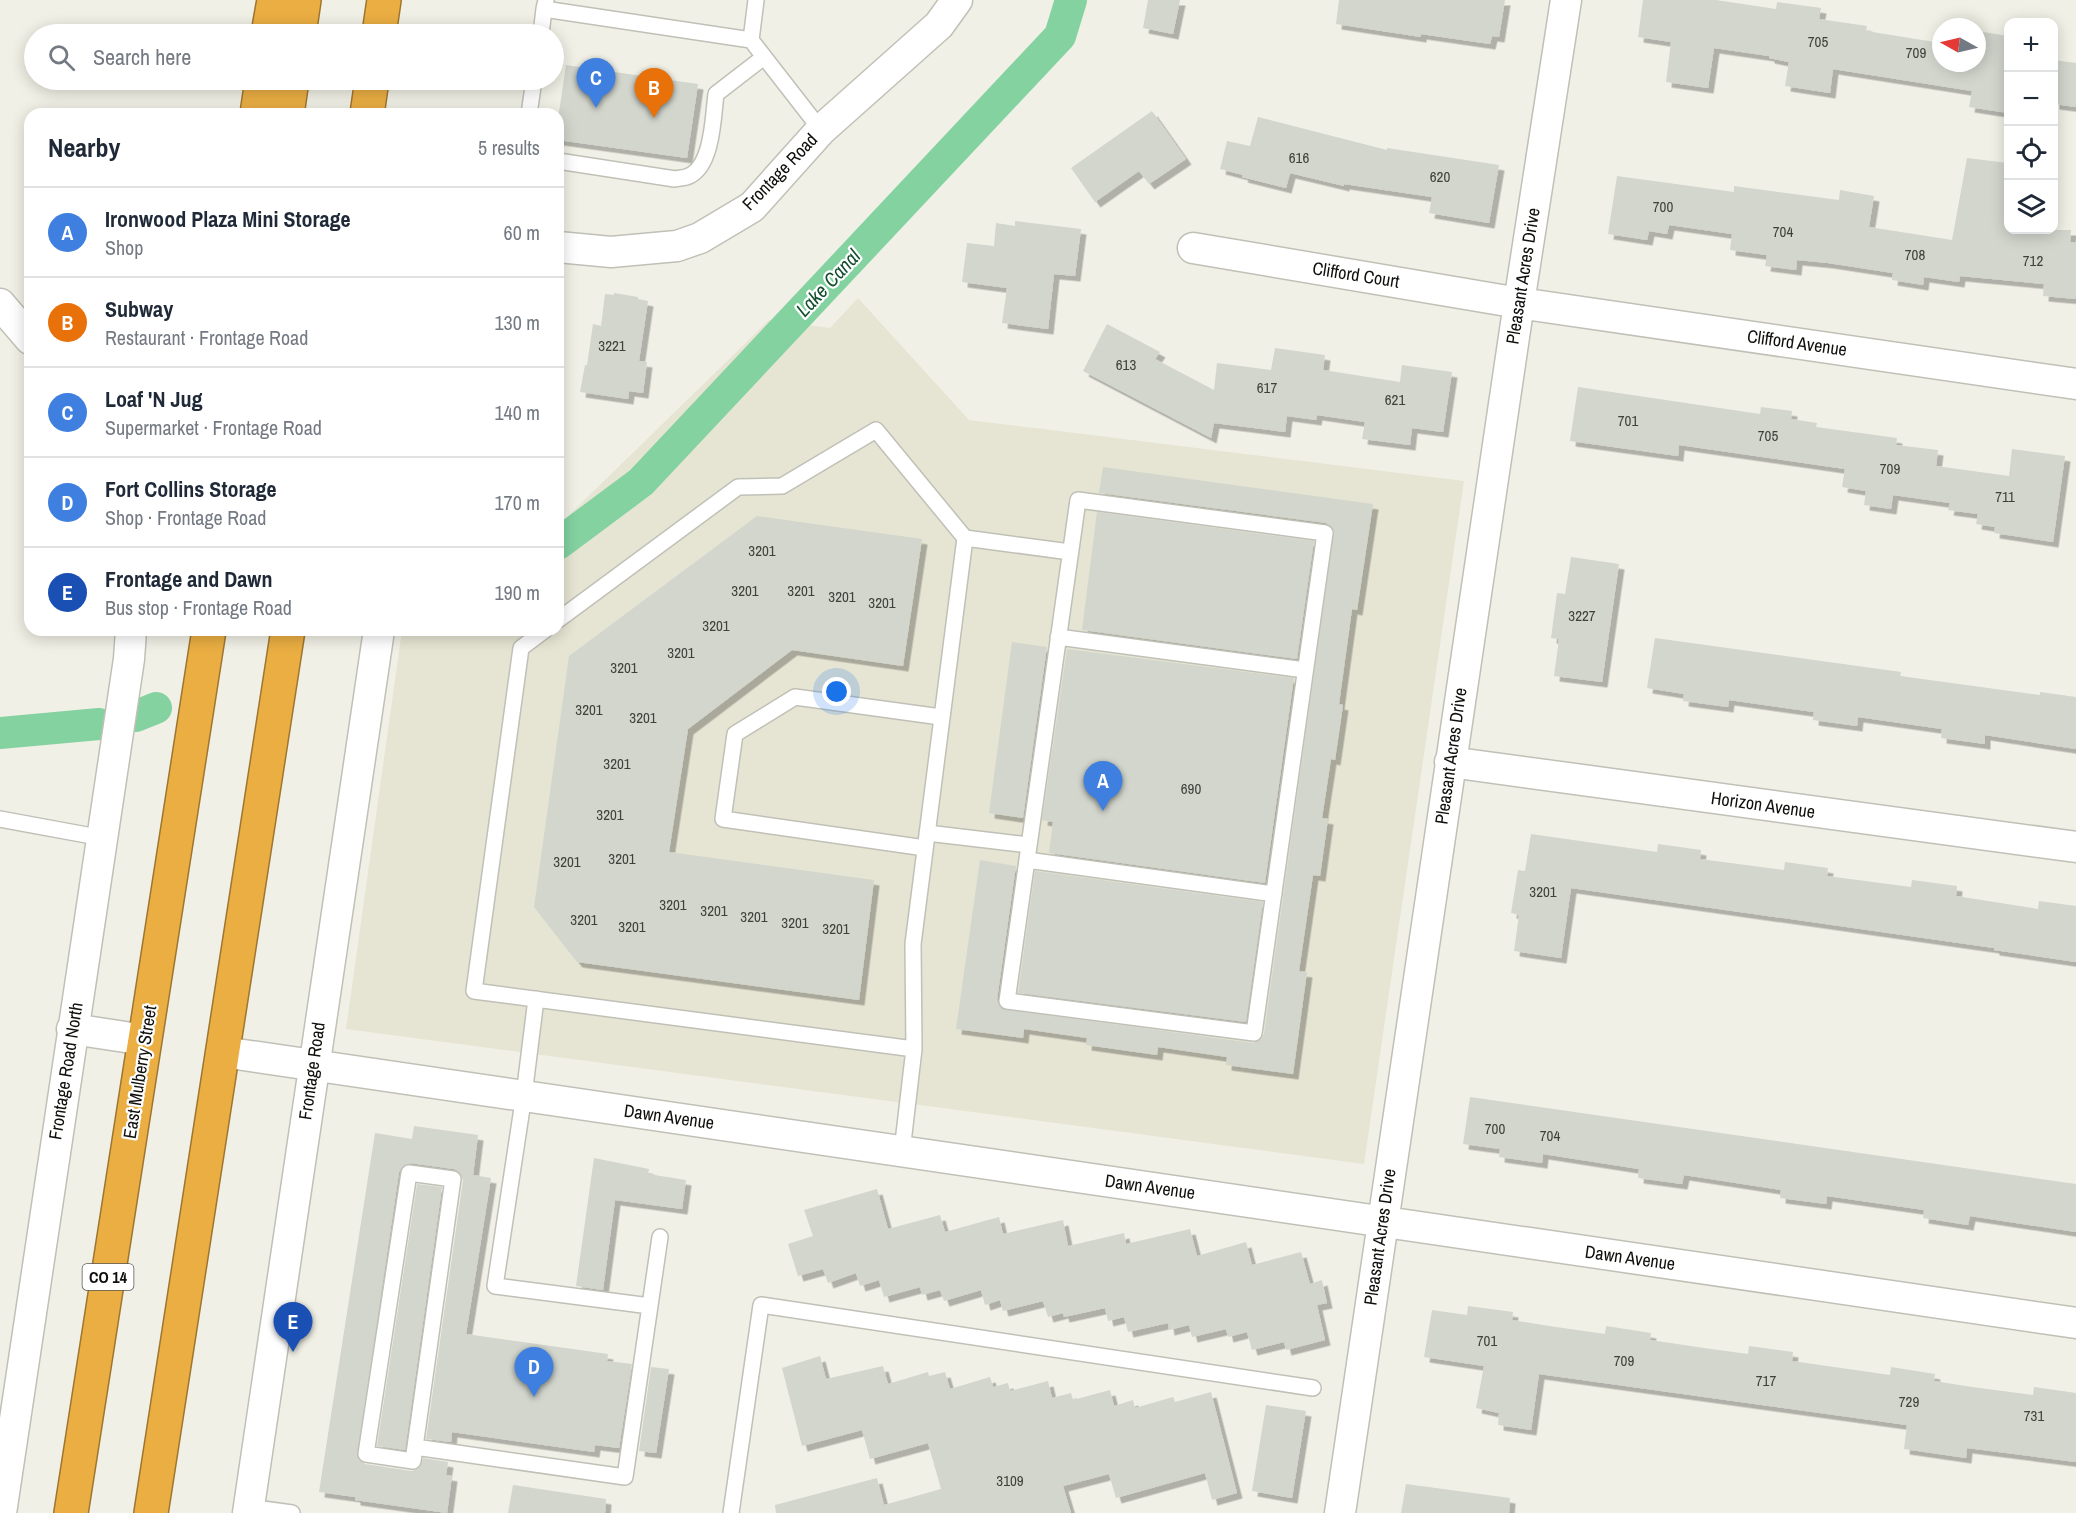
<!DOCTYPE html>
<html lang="en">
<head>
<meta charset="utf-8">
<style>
	body { margin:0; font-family:"Archivo Narrow",sans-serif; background:#f2f2f3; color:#1f2937 }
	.controls { position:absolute; right:18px; top:18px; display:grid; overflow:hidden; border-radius:12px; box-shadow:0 3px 15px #0003 }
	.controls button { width:54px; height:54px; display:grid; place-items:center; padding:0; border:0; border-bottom:2px solid #e0e1e3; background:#fff; color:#1f2937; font:30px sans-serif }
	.compass { position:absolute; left:1932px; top:18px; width:54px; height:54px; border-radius:50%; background:#fff; box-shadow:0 3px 15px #0003; rotate:278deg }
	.you { position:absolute; left:837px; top:692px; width:21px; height:21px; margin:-15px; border:4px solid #fff; border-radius:50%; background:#1a73e8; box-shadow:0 0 0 9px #1a73e833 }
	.badge { display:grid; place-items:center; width:39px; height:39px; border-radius:50%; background:#111827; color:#fff; font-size:20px; font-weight:700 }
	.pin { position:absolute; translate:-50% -50px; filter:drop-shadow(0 2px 3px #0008) }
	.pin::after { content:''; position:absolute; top:32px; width:21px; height:18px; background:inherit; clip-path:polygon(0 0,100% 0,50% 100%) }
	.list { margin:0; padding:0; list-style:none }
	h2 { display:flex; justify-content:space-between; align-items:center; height:78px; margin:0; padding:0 24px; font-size:26px }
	h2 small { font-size:20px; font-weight:400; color:#747a83 }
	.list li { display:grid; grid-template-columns:39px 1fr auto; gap:18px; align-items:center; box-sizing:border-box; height:90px; padding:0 24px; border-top:2px solid #e0e1e3 }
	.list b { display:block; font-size:22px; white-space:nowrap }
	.list p { margin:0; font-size:20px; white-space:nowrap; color:#747a83 }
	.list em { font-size:20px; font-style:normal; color:#747a83 }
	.icon { flex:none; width:33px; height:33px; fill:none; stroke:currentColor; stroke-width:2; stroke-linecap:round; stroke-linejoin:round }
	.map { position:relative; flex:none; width:2076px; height:1513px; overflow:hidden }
	.search { position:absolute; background:#fff; box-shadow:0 3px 15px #0003; left:24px; top:24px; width:540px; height:66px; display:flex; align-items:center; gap:15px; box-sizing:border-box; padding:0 21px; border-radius:33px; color:#747a83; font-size:22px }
	.panel { position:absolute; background:#fff; box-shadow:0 3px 15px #0003; left:24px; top:108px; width:540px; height:528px; border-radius:18px }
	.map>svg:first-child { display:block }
	.built { fill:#e6e5d3 }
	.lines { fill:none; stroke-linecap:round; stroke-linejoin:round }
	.canal { stroke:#83d2a0; stroke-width:32 }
	.building { fill:#d2d6cd; filter:url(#shadow) }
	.lane-casing { stroke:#c1c0b7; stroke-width:18 }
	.street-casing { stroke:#c1c0b7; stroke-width:33 }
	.highway-casing { stroke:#9e7630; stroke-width:36 }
	.lane { stroke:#fff; stroke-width:15 }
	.street { stroke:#fff; stroke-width:30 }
	.highway { stroke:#eaae43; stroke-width:33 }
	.labels { text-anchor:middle; stroke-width:4.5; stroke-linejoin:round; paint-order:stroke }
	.number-label { font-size:15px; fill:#40413c }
	.shield { fill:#fff; stroke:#585755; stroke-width:1.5 }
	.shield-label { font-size:16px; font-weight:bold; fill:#100f0c }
	.street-label { font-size:18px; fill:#100f0c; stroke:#fff }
	.water-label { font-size:20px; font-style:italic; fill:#124e2e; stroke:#fff }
</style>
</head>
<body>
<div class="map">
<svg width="2076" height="1513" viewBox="0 0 2076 1513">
	<defs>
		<filter id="shadow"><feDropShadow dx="5.5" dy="5.5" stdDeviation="0" flood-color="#0004"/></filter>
	</defs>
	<rect width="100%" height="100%" fill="#f0f0e6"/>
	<path class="built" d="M858,298L969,420L1464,481L1364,1164L346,1029L402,630H558V521L565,519L769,320L830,328Z"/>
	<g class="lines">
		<path class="canal" d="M558,544L641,482L1060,36L1071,0
			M136,716L156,708
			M0,733L99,724"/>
	</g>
	<path class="building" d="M1148,0H1180L1173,34L1143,28Z
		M1339,0H1505L1499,37L1492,36L1490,44L1421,34V37L1336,24Z
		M1643,0H1716L1776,9L1777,2L1821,8L1819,19L1867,26L1866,31L1941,43V63H1977V31L2008,36V113L1969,107L1972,91L1833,69L1830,93L1785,86L1789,62L1769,58V56L1714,48L1708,88L1666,82L1671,42L1638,37Z
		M2054,60L2076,63V107L2054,104Z
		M566,65L698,84L687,158L558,140V119Z
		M1152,111L1186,159L1149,184L1139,171L1095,202L1071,168Z
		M1258,117L1387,150V148L1499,165L1489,223L1429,213L1432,197L1344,184V186L1290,173L1286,188L1242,177L1243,175L1220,169L1227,141L1250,146Z
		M1967,158L2008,163L2006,203H2008V230H2071L2070,242L2076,243V299L2043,296L2044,284L1960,276L1959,282L1924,277L1923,285L1892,280L1893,273L1828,263L1797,260L1796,270L1765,266L1767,255L1730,250L1732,234L1669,225L1667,234L1649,231L1647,240L1608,234L1617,176L1734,192V186L1839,200L1840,190L1874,196L1869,227L1952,240Z
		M1015,221L1081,229L1075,276L1054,274L1048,329L1002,323L1007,288L962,282L967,243L994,246L996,223L1015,226Z
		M614,293L638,297V299L648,301L639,361L647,362L643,393L629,391L628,399L580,392L585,365H587L593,324L601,326L605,294L614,295Z
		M1107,324L1160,352L1155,359L1214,390L1217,363L1271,370L1275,348L1325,355L1323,370L1400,382L1402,365L1452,372L1443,432L1412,428L1410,445L1362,439L1365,422L1317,415L1316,420L1287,416L1285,432L1214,423L1211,438L1083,371Z
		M1578,387L1760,414L1761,407L1792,411L1791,419L1817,423L1816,427L1897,438L1896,445L1938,450L1936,466L2009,476L2012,449L2065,456L2053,542L1994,533L1995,527L1976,524L1978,514L1948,510L1950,503L1893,495L1891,509L1864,505L1866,491L1842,487L1845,469L1679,445L1678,456L1570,441Z
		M1103,467L1373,504L1357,610L1352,609L1339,704L1343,705L1335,760L1331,759L1322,818L1328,819L1320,876L1313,875L1299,971L1307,972L1293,1074L1226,1065L1227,1057L1158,1047L1157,1055L1086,1045L1087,1038L1024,1029L1023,1038L956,1029L980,860L1016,866L997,1000L1002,1009L1253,1043L1261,1039L1264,1034L1334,530L1326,523L1099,493Z
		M1097,512L1314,541L1297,659L1082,630Z
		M757,516L922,539L903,666L792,650L688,729L669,852L874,880L859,1000L577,962L534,907L569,656Z
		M1571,557L1619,564L1602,682L1554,676L1559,639L1551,638L1557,593L1565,594Z
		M1655,638L1901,672L1900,676L2040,695V692L2076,697V749L1985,735V744L1941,738L1942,729L1858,717L1857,726L1813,720L1814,712L1729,700L1728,707L1683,701L1684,694L1647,688Z
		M1012,642L1047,647L1023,818L989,813Z
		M1067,649L1294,678L1265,883L1049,853L1053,822L1042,820Z
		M1531,834L1657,852L1658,844L1701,850L1700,859L1784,870L1785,862L1828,868L1827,876L1911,887L1912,880L1957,886L1956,896L2038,909L2039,901L2076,906V962L1994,950V948L1571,888L1561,958L1514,951L1519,915L1511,913L1518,870L1525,871Z
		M1035,871L1263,902L1246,1022L1018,993Z
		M1470,1097L2076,1184V1232L1970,1216L1968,1225L1923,1218L1924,1210L1827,1196L1826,1204L1780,1198L1781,1190L1684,1175L1682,1184L1638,1178L1639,1169L1543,1154L1542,1163L1499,1157L1500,1149L1463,1144Z
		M414,1126L478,1135L473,1175L491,1178L466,1334L608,1354L607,1361L632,1364L619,1448L595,1445L594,1452L452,1432L451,1442L426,1439L463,1180L459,1172L454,1169L410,1163L402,1167L399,1172L357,1457L365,1464L412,1471L420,1467L423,1458L448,1462L446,1475L452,1476L447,1513L355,1500V1497L319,1492L375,1133L412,1139Z
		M594,1158L649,1169L648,1174L686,1180L682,1209L615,1200L603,1290L576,1286Z
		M417,1184L442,1187L405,1450L377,1446Z
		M877,1189L888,1229L940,1215L945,1232L999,1217L1003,1234L1063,1220L1068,1246L1124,1233L1126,1244L1190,1229L1197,1256L1246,1242L1252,1265L1301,1252L1310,1284L1322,1280L1327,1303L1317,1305L1325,1340L1286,1350L1284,1342L1252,1350L1247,1332L1228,1337L1226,1329L1192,1337L1189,1325L1169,1330L1168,1323L1128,1332L1124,1317L1108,1321L1105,1308L1064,1317L1063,1313L1048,1317L1043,1301L1003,1311L1000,1300L985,1305L981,1290L944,1301L940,1290L922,1295L920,1287L884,1297L879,1280L860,1286L856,1273L828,1283L823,1269L798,1276L788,1244L813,1236L804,1210Z
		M1468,1306L1513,1312L1512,1320L1549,1326L1605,1334L1606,1326L1651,1333L1650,1340L1711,1349L1748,1354L1749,1346L1793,1352L1792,1361L1890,1375L1891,1367L1935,1374L1934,1381L1972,1387L2033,1395L2034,1387L2076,1393V1462L1967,1448L1966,1458L1904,1449L1907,1425L1539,1374L1531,1430L1498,1425L1499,1413L1476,1408L1484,1366L1424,1357L1432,1310L1467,1315Z
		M820,1356L826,1379L883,1366L888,1384L928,1372L929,1376L945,1372L950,1389L990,1377L993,1387L1008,1383L1010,1391L1048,1381L1052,1398L1071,1393L1073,1400L1110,1390L1114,1406L1133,1400L1135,1408L1173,1397L1175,1402L1211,1392L1237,1493L1212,1500L1205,1473L1116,1498L1109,1474L1063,1486L1071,1513H776L775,1505L877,1478L884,1505L941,1489L928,1443L870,1459L862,1430L802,1446L782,1368Z
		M651,1367L669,1369L656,1453L639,1451Z
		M1266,1405L1306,1411L1292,1498L1252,1491Z
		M1406,1484L1510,1498L1509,1513H1401Z
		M513,1485L606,1499L605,1513H508Z"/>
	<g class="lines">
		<g class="lane-casing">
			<path id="lane" d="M546,0L544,9L751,40L821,130
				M541,34L544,9
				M751,40L756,0
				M529,114L534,80
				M558,161L675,179C679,178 685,178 689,176C713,165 713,116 716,94L764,57
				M1078,500L1325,533L1254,1033L1007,1001Z
				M965,538L1070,552
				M558,620L738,487L782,486L876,430L965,538L913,944L914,1049L902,1151
				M545,630L521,648L474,991L914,1049
				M1058,637L1305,670
				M0,819L103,838
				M927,833L1029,845
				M925,848L723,819L735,734L795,697L941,717
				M1027,860L1274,894
				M536,999L524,1095L495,1286L650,1306
				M409,1173L453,1179L413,1461L366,1454Z
				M415,1447L625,1477L660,1237
				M249,1507L292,1513
				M731,1513L761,1305L1313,1388"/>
		</g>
		<g class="street-casing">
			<path id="street" d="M558,247L611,252L677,246L700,238L752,207L821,130L939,25L957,0
				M1193,248L1519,303L2076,384
				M0,304L30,339
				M1450,762L2076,847
				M72,1029L145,1040
				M223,1052L2076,1323
				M1,1513L129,659L131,630
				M248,1513L379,630
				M1340,1513L1519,303L1566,0"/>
		</g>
		<g class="highway-casing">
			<path id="highway" d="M268,34L274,0
				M299,34L304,0
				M379,34L384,0
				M257,114L262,80
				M287,114L292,80
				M367,114L372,80
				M71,1513L209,630
				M151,1513L288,630"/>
		</g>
		<use href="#lane" class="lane"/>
		<use href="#street" class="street"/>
		<use href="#highway" class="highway"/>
	</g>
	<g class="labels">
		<g class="number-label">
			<text x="1818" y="47">705</text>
			<text x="1916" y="58">709</text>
			<text x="1299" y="163">616</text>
			<text x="1440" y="182">620</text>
			<text x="1663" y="212">700</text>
			<text x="1783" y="237">704</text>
			<text x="1915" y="260">708</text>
			<text x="2033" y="266">712</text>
			<text x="612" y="351">3221</text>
			<text x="1126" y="370">613</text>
			<text x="1267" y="393">617</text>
			<text x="1395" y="405">621</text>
			<text x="1628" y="426">701</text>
			<text x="1768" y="441">705</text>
			<text x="1890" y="474">709</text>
			<text x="2005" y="502">711</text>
			<text x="762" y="556">3201</text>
			<text x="745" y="596">3201</text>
			<text x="801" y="596">3201</text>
			<text x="842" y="602">3201</text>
			<text x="882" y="608">3201</text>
			<text x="1582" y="621">3227</text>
			<text x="716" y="631">3201</text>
			<text x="681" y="658">3201</text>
			<text x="624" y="673">3201</text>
			<text x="589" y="715">3201</text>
			<text x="643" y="723">3201</text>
			<text x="617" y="769">3201</text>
			<text x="1191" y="794">690</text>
			<text x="610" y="820">3201</text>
			<text x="622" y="864">3201</text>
			<text x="567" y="867">3201</text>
			<text x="1543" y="897">3201</text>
			<text x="673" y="910">3201</text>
			<text x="714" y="916">3201</text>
			<text x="754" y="922">3201</text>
			<text x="584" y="925">3201</text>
			<text x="795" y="928">3201</text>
			<text x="632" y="932">3201</text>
			<text x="836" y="934">3201</text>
			<text x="1495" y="1134">700</text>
			<text x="1550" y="1141">704</text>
			<text x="1487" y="1346">701</text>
			<text x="1624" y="1366">709</text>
			<text x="1766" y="1386">717</text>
			<text x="1909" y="1407">729</text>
			<text x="2034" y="1421">731</text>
			<text x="1010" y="1486">3109</text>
		</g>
		<rect class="shield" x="82.5" y="1264" width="51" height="26" rx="4.5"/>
		<g class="shield-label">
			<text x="108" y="1283">CO 14</text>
		</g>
		<g class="street-label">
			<text transform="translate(780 172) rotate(-46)" y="6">Frontage Road</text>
			<text transform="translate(1356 275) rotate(9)" y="6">Clifford Court</text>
			<text transform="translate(1523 276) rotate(-81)" y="6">Pleasant Acres Drive</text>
			<text transform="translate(1797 343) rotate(8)" y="6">Clifford Avenue</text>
			<text transform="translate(1451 756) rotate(-82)" y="6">Pleasant Acres Drive</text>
			<text transform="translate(1763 805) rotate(8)" y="6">Horizon Avenue</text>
			<text transform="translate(66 1071) rotate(-81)" y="6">Frontage Road North</text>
			<text transform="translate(312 1071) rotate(-82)" y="6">Frontage Road</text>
			<text transform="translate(140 1072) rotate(-81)" y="6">East Mulberry Street</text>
			<text transform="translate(669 1117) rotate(8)" y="6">Dawn Avenue</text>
			<text transform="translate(1150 1187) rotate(8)" y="6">Dawn Avenue</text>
			<text transform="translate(1380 1237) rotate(-82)" y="6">Pleasant Acres Drive</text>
			<text transform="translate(1630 1258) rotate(8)" y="6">Dawn Avenue</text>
		</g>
		<g class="water-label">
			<text transform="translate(828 283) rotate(-47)" y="7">Lake Canal</text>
		</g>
	</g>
</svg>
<div class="controls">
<button>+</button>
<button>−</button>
<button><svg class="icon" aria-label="locate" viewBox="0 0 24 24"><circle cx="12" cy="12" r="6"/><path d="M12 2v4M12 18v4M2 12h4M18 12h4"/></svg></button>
<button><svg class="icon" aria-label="layers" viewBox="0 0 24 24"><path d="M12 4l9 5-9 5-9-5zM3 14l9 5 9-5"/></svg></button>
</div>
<svg class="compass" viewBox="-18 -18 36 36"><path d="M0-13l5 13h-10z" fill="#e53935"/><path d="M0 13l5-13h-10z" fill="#747a83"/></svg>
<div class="you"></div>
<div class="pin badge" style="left:1103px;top:811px;background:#3f7fe0">A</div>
<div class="pin badge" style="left:654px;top:118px;background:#e8710a">B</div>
<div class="pin badge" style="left:596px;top:108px;background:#3f7fe0">C</div>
<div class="pin badge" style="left:534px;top:1397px;background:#3f7fe0">D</div>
<div class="pin badge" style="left:293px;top:1352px;background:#1a4fb4">E</div>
<div class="search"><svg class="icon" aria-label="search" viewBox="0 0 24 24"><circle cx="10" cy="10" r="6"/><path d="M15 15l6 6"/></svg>Search here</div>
<section class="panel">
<h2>Nearby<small>5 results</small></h2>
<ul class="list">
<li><span class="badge" style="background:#3f7fe0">A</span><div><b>Ironwood Plaza Mini Storage</b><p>Shop</p></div><em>60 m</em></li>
<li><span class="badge" style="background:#e8710a">B</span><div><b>Subway</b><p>Restaurant · Frontage Road</p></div><em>130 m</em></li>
<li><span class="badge" style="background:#3f7fe0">C</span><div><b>Loaf 'N Jug</b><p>Supermarket · Frontage Road</p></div><em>140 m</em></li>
<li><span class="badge" style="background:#3f7fe0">D</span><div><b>Fort Collins Storage</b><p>Shop · Frontage Road</p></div><em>170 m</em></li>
<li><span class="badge" style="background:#1a4fb4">E</span><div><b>Frontage and Dawn</b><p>Bus stop · Frontage Road</p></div><em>190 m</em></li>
</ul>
</section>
</div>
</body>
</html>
